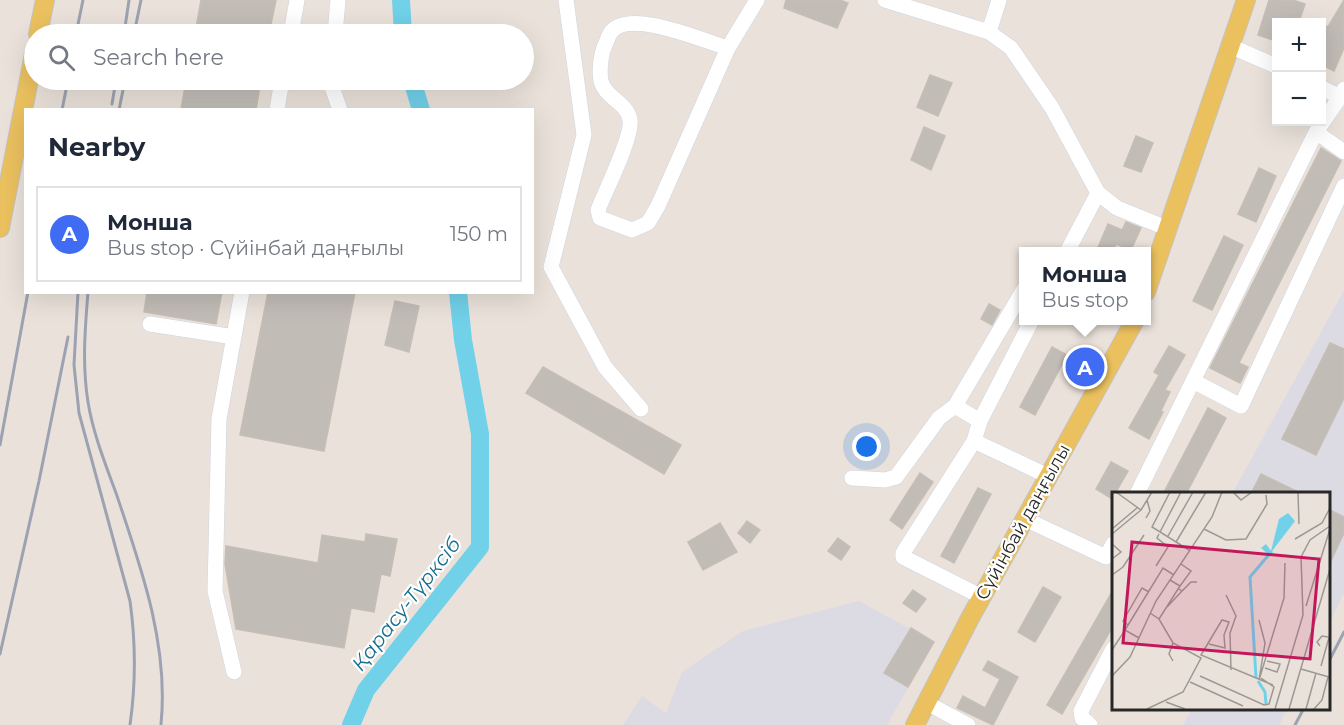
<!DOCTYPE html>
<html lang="en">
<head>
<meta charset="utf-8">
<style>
	body { margin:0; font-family:Montserrat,sans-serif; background:#f6f6f7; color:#1f2937 }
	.controls { position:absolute; right:18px; top:18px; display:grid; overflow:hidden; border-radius:0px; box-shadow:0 6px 24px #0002 }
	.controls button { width:54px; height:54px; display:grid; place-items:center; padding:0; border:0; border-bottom:2px solid #e0e1e3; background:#fff; color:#1f2937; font:30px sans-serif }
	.you { position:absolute; left:867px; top:447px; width:21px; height:21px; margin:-15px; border:4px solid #fff; border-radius:50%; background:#1a73e8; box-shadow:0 0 0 9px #1a73e833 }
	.badge { display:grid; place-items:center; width:39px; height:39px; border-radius:50%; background:#3f6cf2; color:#fff; font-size:20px; font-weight:700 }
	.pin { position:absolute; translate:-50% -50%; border:3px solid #fff; box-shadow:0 2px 6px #0006 }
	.popup { position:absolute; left:1019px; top:247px; width:132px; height:78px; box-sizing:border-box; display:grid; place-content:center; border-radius:0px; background:#fff; filter:drop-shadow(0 2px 4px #0005); font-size:20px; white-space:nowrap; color:#747a83 }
	.popup b { font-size:22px; color:#1f2937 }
	.popup::after { content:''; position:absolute; left:50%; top:100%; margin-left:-12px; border:12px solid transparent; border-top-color:#fff }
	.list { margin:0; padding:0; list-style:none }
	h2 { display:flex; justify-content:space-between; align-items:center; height:78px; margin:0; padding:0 24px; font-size:26px }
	h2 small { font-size:20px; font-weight:400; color:#747a83 }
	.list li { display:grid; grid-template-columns:39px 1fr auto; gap:18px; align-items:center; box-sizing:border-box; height:96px; margin:0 12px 12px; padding:0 12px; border:2px solid #e0e1e3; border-radius:0px }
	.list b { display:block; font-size:22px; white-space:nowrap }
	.list p { margin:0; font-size:20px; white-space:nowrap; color:#747a83 }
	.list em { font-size:20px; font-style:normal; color:#747a83 }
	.icon { flex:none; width:33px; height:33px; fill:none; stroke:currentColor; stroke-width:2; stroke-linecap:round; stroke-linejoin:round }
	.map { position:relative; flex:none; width:1344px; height:725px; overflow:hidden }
	.search { position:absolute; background:#fff; box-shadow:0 6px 24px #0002; left:24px; top:24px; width:510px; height:66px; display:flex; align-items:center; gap:15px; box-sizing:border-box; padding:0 21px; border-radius:33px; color:#747a83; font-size:22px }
	.panel { position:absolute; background:#fff; box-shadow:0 6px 24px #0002; left:24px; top:108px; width:510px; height:186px; border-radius:0px }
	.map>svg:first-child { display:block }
	.industrial { fill:#dcdbe3 }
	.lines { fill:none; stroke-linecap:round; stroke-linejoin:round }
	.river { stroke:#70d1e9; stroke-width:18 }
	.building { fill:#c2bcb7; stroke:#c5beb4; stroke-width:1.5 }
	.minor-casing { stroke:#cfd4e1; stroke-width:16 }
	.major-casing { stroke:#c3c3c3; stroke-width:20 }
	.minor { stroke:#fff; stroke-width:15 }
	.major { stroke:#ebc15f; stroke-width:18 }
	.rail { stroke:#9da2b2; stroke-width:3 }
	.labels { text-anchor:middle; stroke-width:4.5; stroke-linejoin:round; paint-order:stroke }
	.street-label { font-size:18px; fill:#282828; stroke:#fff }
	.water-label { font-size:20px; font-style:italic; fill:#126f92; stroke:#fff }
	.inset-river { fill:none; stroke:#70d1e9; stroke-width:3 }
	.inset-road { fill:none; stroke:#9c9893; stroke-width:1.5 }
	.view { fill:#c2185b; fill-opacity:0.15; stroke:#c2185b; stroke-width:3 }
	.inset-edge { fill:none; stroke:#282828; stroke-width:3 }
</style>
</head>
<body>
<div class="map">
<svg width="1344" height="725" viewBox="0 0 1344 725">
	<rect width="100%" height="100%" fill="#eae2da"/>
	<path class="industrial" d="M1344,290V593L1328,626V494H1232Z
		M859,601L934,642L887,725H623L642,696L666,713L682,672L743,631Z
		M1192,708H1287V709L1279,725H1183Z"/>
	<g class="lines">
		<path class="river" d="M401,0L403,34
			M412,80L421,110
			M351,725L366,690L480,547V434L463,340L458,292"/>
	</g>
	<path class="building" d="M201,0H276L269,34H195Z
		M786,0H840L848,3L837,28L784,8Z
		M1269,0H1293L1305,4L1299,22H1276V41L1258,35Z
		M1344,0V48L1334,71L1322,65V24L1328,27Z
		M930,75L952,83L938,116L917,107Z
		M186,80H261L256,110H181Z
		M924,127L945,136L931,170L911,160Z
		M1136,136L1153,143L1141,172L1124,166Z
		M1321,148L1341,161L1239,363L1248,367L1240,383L1210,368Z
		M1259,168L1276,176L1256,222L1238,214Z
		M1126,222L1141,228L1131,250L1116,244L1113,252H1096L1108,224L1122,230Z
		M1224,236L1243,245L1212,310L1193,301Z
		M147,292H222L216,324L144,312Z
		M268,292H355L324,451L240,435Z
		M395,301L419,306L409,352L385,345Z
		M989,304L1000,310L992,325L981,319Z
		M1330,343L1344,349V398L1316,455L1282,439Z
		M1169,346L1185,355L1165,390L1170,392L1161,411L1163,412L1149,439L1129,428L1159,375L1154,372Z
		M1052,347L1067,355L1035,415L1020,407Z
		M543,367L681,445L664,474L526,393Z
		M1208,408L1226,418L1186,494H1163Z
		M1111,462L1128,471L1112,499L1096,489Z
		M920,473L933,482L902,529L890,520Z
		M1261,474L1302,494H1251Z
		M978,488L991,494L954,563L941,556Z
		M1328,509L1344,517V533L1328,567Z
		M747,521L760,530L750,543L738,533Z
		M720,523L737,552L703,570L688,542Z
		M366,534L397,539L390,576L381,574L374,612L351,608L344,648L236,629L225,564L226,546L318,563L322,535L365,542Z
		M838,538L850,547L841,560L828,551Z
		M1043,587L1061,597L1035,642L1018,632Z
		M913,590L926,599L916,612L903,603Z
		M1113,590V626L1062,714L1047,705Z
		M911,628L934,642L908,687L884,673Z
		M988,661L1018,677L993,725L957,708L963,696L985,708L1000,679L983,670Z"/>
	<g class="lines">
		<g class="minor-casing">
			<path id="minor" d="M566,0L584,135L551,267L605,367L641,409
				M885,0L989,32L1011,48L1052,108L1098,193L1117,208L1169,229
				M989,32L999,0
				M291,34L297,0
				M335,34L338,0
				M1230,46L1276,66
				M728,48C704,41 629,8 611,32C608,36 607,41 605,45C601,54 599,71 601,81C606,99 627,102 630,120C633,137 605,191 598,210L600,218L632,230L648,223L658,206L728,48L757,0
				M332,80V87L340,110
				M1322,88L1340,97L1344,89
				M277,110L282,80
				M1316,132L1344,152
				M1067,252L1098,193
				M1032,320L980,421L974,441L1048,476
				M150,324L234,337
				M1193,381L1241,406L1344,186
				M955,406L1024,289
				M974,441L903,553V557L982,597
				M852,478L885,480L896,477L939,418L955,406L980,421
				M1137,494L1316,132L1340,97
				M1025,519L1106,557L1113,544
				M234,672L215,591L219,419L242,292
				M927,703L968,725
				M1090,725L1082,718L1081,711L1113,649"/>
		</g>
		<g class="major-casing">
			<path id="major" d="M38,34L45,0
				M0,228L34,54
				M1146,292L1246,0
				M915,725L969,620L1135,320"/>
		</g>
		<use href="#minor" class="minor"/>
		<use href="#major" class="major"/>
		<path class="rail" d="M76,34L83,0
			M124,34L129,0
			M134,34L141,0
			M112,104L116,80
			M62,110L68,80
			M119,110L125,80
			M78,292L74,365L79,413L130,601C136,644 136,683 130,725
			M88,292C85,329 82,365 88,402C93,433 105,463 116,493C141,567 169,645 161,724
			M0,445L28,292
			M0,654L39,481L68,337
			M1328,663L1344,632
			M1295,725L1304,708"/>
	</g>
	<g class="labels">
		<g class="street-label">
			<text transform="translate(1023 522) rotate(-61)" y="6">Сүйінбай даңғылы</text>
		</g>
		<g class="water-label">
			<text transform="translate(406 604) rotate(-52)" y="7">Қарасу-Түрксіб</text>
		</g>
	</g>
	<g transform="translate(1112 492)">
		<rect width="218" height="218" fill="#eae2da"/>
		<path d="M176,21L183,29L157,63L149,56L154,52L159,59L167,27Z" fill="#70d1e9"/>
		<path class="inset-river" d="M144,186L138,85L160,59M146,189L153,200L154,212"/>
		<path class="inset-road" d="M4,0L29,18L40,0M58,0L40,35L77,58M121,0L129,8L140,0M186,0L187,32M34,26L38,19L35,8M0,37L25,16M92,37L114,48L134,47L155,12L154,3M48,40L69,0M0,42L29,18M56,44L81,0M183,47L210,31L218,16M64,50L94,0M0,52L9,60L0,67M44,74L56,55L45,46L47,42M0,83L11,75L32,43M68,94L79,79L69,72M67,97L70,99L79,90H85M114,103L124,124L118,141L119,178M194,114L218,37M55,115L70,99M47,127L68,94L58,88M147,128L153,151L147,188M16,133L11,129L30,96L37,100M13,138L51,76L62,83M61,151L57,162L61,169M97,152L113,156L112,143L117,130L110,128L89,163L161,193M208,154L205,150L210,144L216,145M0,158L13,138L27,146M209,174L218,142M153,176L165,180L168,172L155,169M189,177L217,185M0,184L18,165L44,109L100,25L110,0M88,184L152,213L157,212L162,195L149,186M147,188L172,106L173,71M78,190L131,214M54,210L73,217M35,217L71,200L89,166L61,151L47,127L38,121M163,217L191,123L189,65L198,48L218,34M177,217L218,77M194,217L204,181M202,217L210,208L216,185"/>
		<path class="view" d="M20,50L207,67L198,167L11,151Z"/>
		<rect width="218" height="218" class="inset-edge"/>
	</g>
</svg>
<div class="controls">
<button>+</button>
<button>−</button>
</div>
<div class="you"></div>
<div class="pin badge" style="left:1085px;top:367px">A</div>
<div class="popup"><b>Монша</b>Bus stop</div>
<div class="search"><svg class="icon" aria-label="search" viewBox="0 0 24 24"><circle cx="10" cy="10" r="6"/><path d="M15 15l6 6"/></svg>Search here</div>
<section class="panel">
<h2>Nearby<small></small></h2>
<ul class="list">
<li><span class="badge">A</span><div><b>Монша</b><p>Bus stop · Сүйінбай даңғылы</p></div><em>150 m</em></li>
</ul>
</section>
</div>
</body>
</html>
